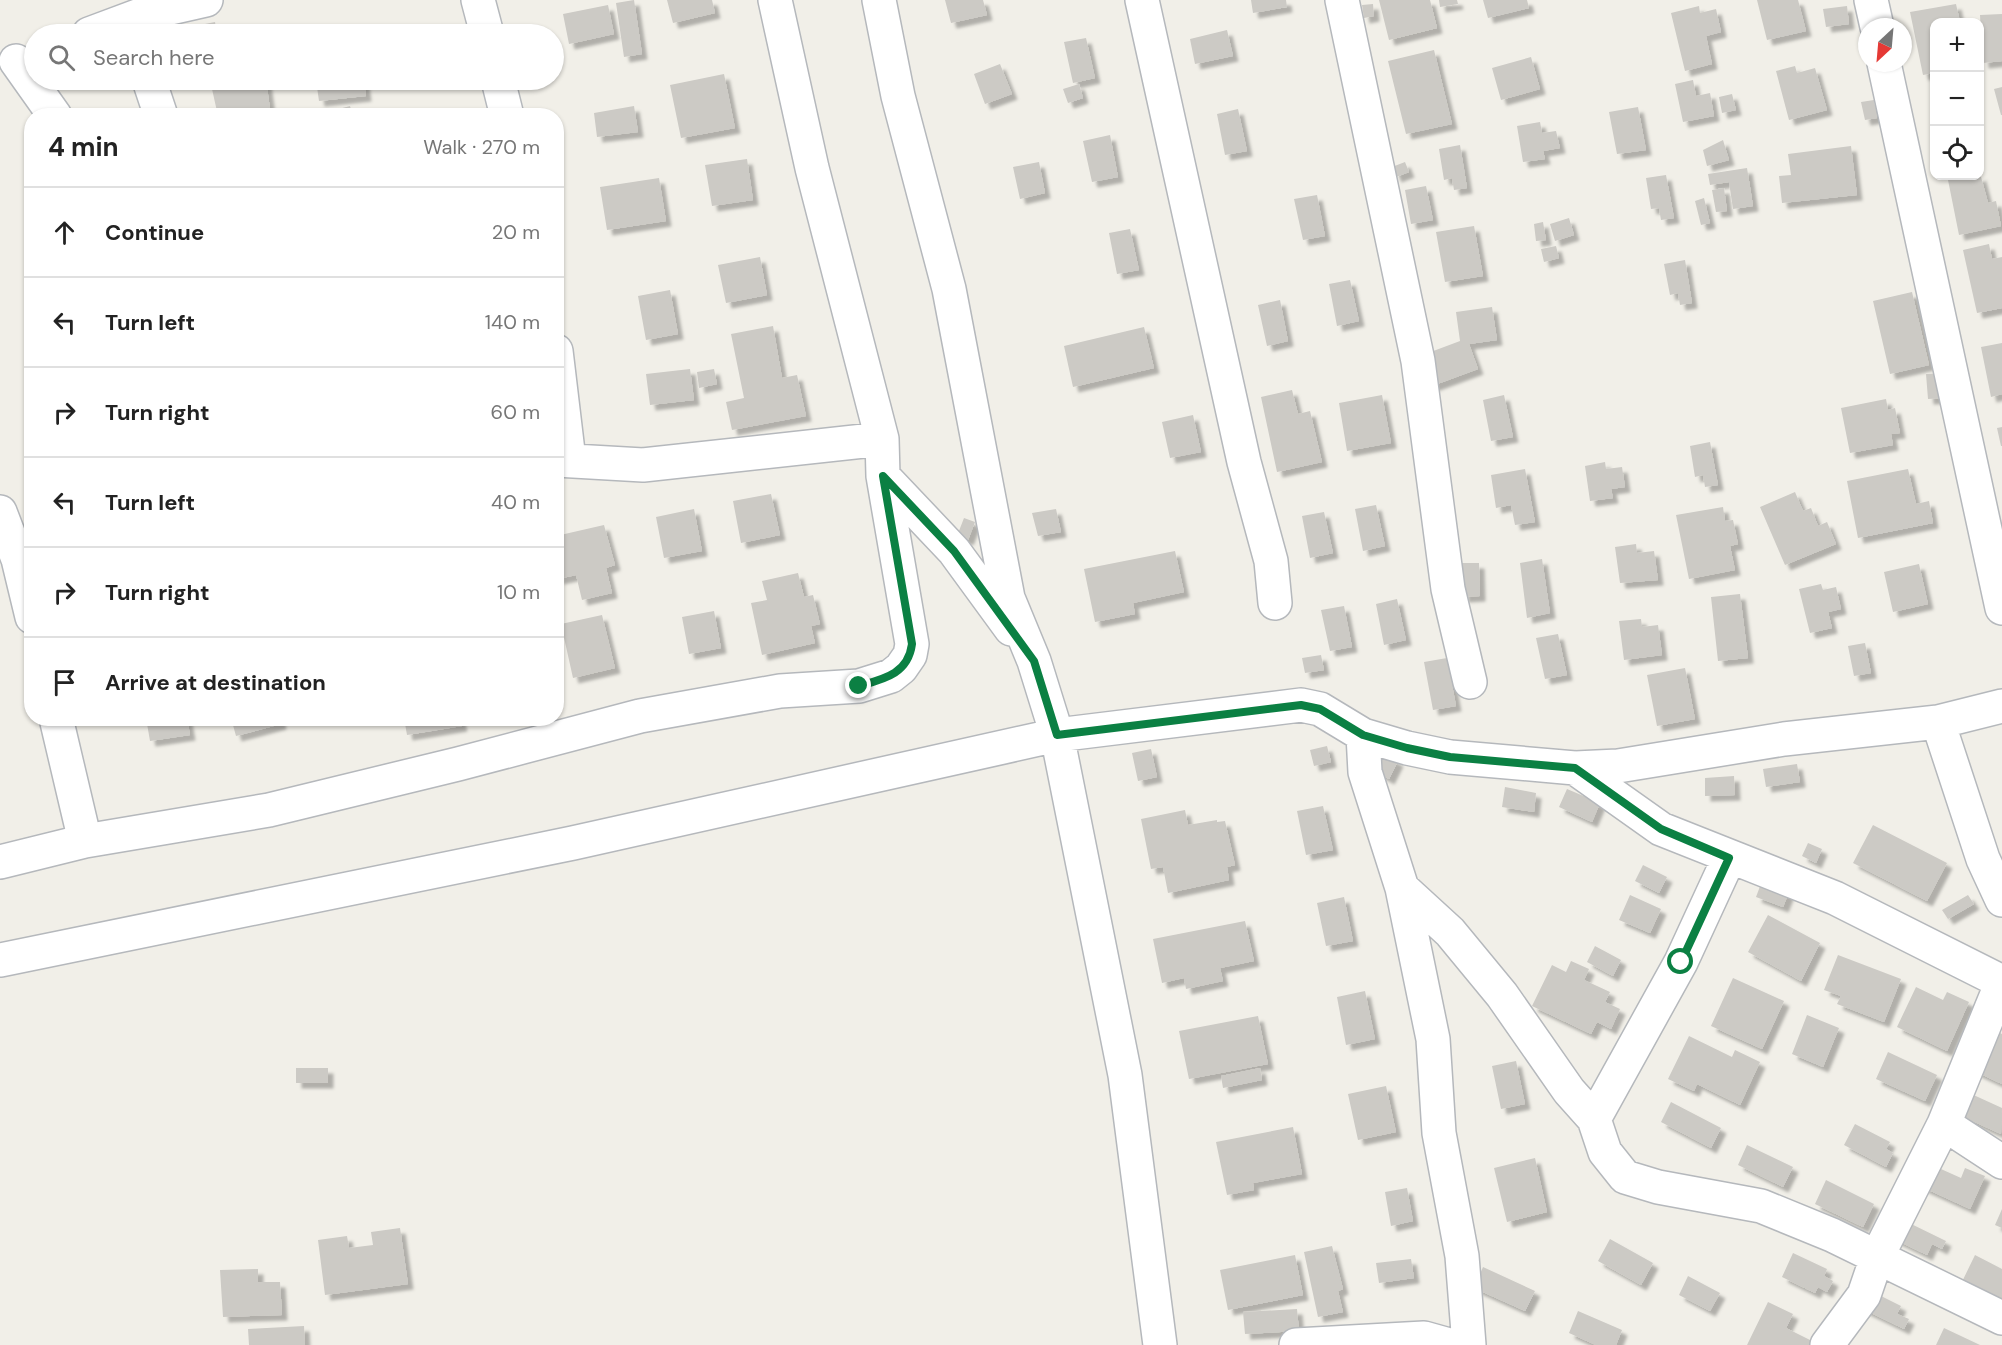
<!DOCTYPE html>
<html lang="en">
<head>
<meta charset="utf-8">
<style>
	body { margin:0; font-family:"DM Sans",sans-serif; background:#f2f2f2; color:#222 }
	.controls { position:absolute; right:18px; top:18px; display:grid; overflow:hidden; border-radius:12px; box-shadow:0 2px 4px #0004 }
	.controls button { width:54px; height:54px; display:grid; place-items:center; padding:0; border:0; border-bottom:2px solid #e0e0e0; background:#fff; color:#222; font:30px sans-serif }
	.compass { position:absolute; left:1858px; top:18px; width:54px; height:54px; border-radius:50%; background:#fff; box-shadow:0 2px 4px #0004; rotate:206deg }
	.stop { position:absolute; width:18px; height:18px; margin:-14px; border:4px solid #0b8043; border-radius:50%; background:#fff }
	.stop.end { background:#0b8043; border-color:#fff; box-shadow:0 2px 6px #0008 }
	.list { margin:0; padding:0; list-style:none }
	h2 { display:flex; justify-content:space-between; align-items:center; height:78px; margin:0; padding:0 24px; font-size:26px }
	h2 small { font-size:20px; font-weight:400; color:#767676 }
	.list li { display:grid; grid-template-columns:39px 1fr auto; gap:18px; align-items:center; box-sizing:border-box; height:90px; padding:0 24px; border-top:2px solid #e0e0e0 }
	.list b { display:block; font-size:22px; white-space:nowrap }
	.list em { font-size:20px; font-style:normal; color:#767676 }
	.icon { flex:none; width:33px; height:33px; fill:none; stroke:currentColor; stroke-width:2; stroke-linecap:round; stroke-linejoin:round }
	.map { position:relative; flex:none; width:2002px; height:1345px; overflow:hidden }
	.search { position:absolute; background:#fff; box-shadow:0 2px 4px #0004; left:24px; top:24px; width:540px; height:66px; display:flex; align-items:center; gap:15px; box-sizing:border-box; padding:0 21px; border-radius:33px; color:#767676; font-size:22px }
	.panel { position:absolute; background:#fff; box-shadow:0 2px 4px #0004; left:24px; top:108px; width:540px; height:618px; border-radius:24px }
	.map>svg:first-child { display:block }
	.building { fill:#cccac5; filter:url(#shadow) }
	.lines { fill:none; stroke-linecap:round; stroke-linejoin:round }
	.street-casing { stroke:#b5b8bc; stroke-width:36 }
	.street { stroke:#fff; stroke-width:33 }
	.route { stroke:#0b8043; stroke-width:8 }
</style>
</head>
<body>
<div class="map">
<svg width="2002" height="1345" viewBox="0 0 2002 1345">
	<defs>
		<filter id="shadow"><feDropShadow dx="5.5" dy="5.5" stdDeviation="1.5" flood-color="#0004"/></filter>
	</defs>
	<rect width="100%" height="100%" fill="#f1efe8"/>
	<path class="building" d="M634,0L642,54L624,57L616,3Z
		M667,0H712L715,13L673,23Z
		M945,0H983L987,15L951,23Z
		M1251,0H1286L1287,7L1253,13Z
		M1379,0H1430L1437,28L1389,40Z
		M1439,0H1457L1458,4L1440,7Z
		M1483,0H1527L1529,8L1488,18Z
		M1757,0H1798L1806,31L1767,40Z
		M1373,4L1374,16L1364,18L1362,5Z
		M1956,4L1960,22H1934V73L1923,75L1910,12Z
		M608,5L614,34L569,44L563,14Z
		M1699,6L1700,13L1716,9L1721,32L1706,36L1712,64L1685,71L1671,13Z
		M1847,6L1849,24L1826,27L1823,9Z
		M2002,14V61L1983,63L1980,15Z
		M215,22L217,34H160V33Z
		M1227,30L1233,56L1195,64L1190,39Z
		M1086,38L1095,78L1073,83L1064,42Z
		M1434,50L1452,124L1406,134L1388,61Z
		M1531,57L1540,89L1501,100L1492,68Z
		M1000,64L1012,94L985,104L974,74Z
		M1795,66L1797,73L1815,68L1827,110L1789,120L1776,71Z
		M724,74L735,128L681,138L670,85Z
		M210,80H266L271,116H218Z
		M316,80H364L366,96L319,101Z
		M1693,80L1696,96L1710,93L1714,116L1683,122L1675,84Z
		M1079,84L1083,98L1068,103L1063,89Z
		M2002,87V115H2001L1994,89Z
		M1732,94L1736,110L1722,113L1719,97Z
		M1874,100L1877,118L1865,120L1861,102Z
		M350,106L353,116H315V115Z
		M634,106L638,132L597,137L594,113Z
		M1638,107L1646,150L1617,154L1609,112Z
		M1238,109L1247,151L1225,155L1217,114Z
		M1540,122L1542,133L1556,131L1560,148L1543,151L1545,159L1523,162L1517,126Z
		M1110,135L1118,177L1092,182L1083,141Z
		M1723,140L1729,160L1707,166L1703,150Z
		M1460,145L1467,188L1454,190L1452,178L1444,180L1439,149Z
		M1851,146L1857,195L1782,203L1779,176L1791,175L1788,154Z
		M747,159L753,200L712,206L705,165Z
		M1039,162L1045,193L1020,199L1013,167Z
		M1405,162L1409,172L1396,177L1392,167Z
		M1747,168L1753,206L1733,209L1729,182L1710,185L1708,174Z
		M1980,173L1988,203L1996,201L2001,226L1959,235L1948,180L1980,176Z
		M1666,175L1674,218L1661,220L1659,208L1651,209L1646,178Z
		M659,178L666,221L607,230L600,187Z
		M1426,186L1433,220L1411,224L1405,190Z
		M1724,188L1727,211L1716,212L1712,190Z
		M1317,195L1325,236L1303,240L1294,199Z
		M1704,198L1710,223L1701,225L1695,201Z
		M1569,218L1574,235L1555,241L1550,224Z
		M1543,222L1546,240L1536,241L1534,224Z
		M1474,226L1483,276L1445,282L1436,232Z
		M1130,229L1139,270L1117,274L1109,233Z
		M1989,244L1992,259L2002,257V308L1977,313L1963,250Z
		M1556,246L1559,258L1544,262L1541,249Z
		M760,257L767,295L726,303L718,265Z
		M1685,260L1692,303L1680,305L1678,293L1670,295L1664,264Z
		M1350,280L1359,321L1337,326L1329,284Z
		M670,290L678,334L646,340L638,296Z
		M1912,292L1929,365L1890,374L1873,301Z
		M1280,300L1288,341L1267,346L1258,305Z
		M1492,307L1497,340L1469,344L1478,369L1432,386L1420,356L1460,341L1456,312Z
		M773,326L782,378L797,375L806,416L732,430L726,402L744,398L731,334Z
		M1144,327L1154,368L1073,387L1064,346Z
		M2002,343V394L1991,397L1981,347Z
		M690,369L694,400L650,405L646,374Z
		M714,369L717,384L699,388L697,372Z
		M1945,373L1946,398L1928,399L1926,374Z
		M1292,390L1298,414L1310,411L1322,462L1277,472L1261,397Z
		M1382,395L1391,443L1347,451L1339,403Z
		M1504,395L1513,437L1491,441L1483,400Z
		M1886,399L1888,410L1895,408L1900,433L1891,434L1893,445L1850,453L1841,408Z
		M1193,415L1201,452L1170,458L1162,422Z
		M2002,427V446H2001L1997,428Z
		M1710,442L1718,485L1705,487L1703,475L1695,477L1690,446Z
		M1605,462L1606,469L1622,467L1625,487L1611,489L1613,498L1590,501L1585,466Z
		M1525,469L1535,522L1515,525L1511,505L1496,508L1491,475Z
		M1908,469L1916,504L1929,501L1933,523L1858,538L1847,481Z
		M1795,492L1803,511L1811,508L1818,526L1827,522L1836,544L1785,565L1760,507Z
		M771,494L780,535L741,543L733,501Z
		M1376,505L1385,546L1363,551L1355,509Z
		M1723,507L1725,521L1733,520L1738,544L1730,546L1735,570L1689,579L1676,515Z
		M694,509L702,551L664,558L656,517Z
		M1056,509L1061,532L1038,536L1032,513Z
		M1324,512L1333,553L1310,558L1302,516Z
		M964,518L975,522L968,540L957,536Z
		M604,525L615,565L606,568L612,593L582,600L576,575L558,579L556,536Z
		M1636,544L1637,553L1654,551L1658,580L1620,583L1615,547Z
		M1175,551L1184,592L1133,603L1135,614L1095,622L1084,569Z
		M1542,559L1550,613L1527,618L1520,563Z
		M1462,563H1479L1480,596L1463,597Z
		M1919,564L1928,604L1893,612L1884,572Z
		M798,573L804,597L813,595L820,624L811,626L815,643L762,655L751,603L767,600L762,581Z
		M1821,584L1823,590L1836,587L1841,609L1828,612L1832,628L1810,633L1799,589Z
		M1740,594L1748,658L1718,661L1711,597Z
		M1397,599L1406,640L1384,645L1376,604Z
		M1344,606L1352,647L1330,651L1321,610Z
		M714,611L721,648L689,654L682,617Z
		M602,615L615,668L573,678L561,624Z
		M1641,619L1642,627L1658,625L1662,655L1624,660L1619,621Z
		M1558,634L1567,675L1545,679L1536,638Z
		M1865,643L1871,673L1854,676L1848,646Z
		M1321,655L1324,670L1305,673L1302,658Z
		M1447,658L1456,706L1433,710L1424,662Z
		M1685,668L1695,719L1657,726L1647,675Z
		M146,718H187L190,735L150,741Z
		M231,718H280L281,724L236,736Z
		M404,718H460L462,726L407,735Z
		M1327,746L1331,762L1314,766L1310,750Z
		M1151,749L1157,777L1138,781L1132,753Z
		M1384,754L1398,761L1389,779L1376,772Z
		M1797,764L1800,782L1766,787L1763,769Z
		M1734,776L1735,795L1705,796V778Z
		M1505,787L1536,793L1534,812L1502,807Z
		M1567,789L1600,803L1592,822L1559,807Z
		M1323,806L1333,850L1306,855L1297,811Z
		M1185,810L1188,825L1217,820V822L1225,821L1235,865L1227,867L1229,880L1168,893L1163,867L1151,869L1141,819Z
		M1873,825L1947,863L1927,901L1853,863Z
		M1808,843L1822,849L1816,863L1802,856Z
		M1643,865L1667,877L1659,893L1635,881Z
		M1762,881L1789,892L1783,907L1756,897Z
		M1630,895L1661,909L1650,933L1619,920Z
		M1968,895L1974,904L1948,919L1942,910Z
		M1344,897L1353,941L1326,946L1317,903Z
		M1768,915L1820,943L1801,981L1748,952Z
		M1245,921L1254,961L1220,968L1223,981L1186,989L1184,978L1162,983L1153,939Z
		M1595,946L1621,960L1613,976L1587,962Z
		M1838,955L1901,979L1884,1022L1837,1004L1841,996L1824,990Z
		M1571,961L1589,969L1584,980L1610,992L1605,1002L1620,1009L1611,1029L1597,1022L1591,1034L1532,1006L1552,965L1566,972Z
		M1733,978L1784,1001L1762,1049L1711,1026Z
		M1916,987L1943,1000L1947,992L1969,1002L1947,1051L1897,1027Z
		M1365,991L1375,1039L1346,1045L1337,997Z
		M1807,1015L1839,1028L1823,1067L1792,1054Z
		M1258,1016L1268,1064L1189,1079L1179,1031Z
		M1987,1027L2002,1034V1084L1968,1068Z
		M1689,1036L1732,1057L1735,1050L1760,1062L1740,1105L1697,1084L1694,1091L1668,1079Z
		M1888,1052L1937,1075L1925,1101L1876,1079Z
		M1516,1061L1525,1104L1501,1109L1492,1066Z
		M296,1068H328V1083H296Z
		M1260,1068L1262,1080L1223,1088L1221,1076Z
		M1386,1086L1396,1132L1358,1140L1348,1094Z
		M1967,1092L2002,1108L2001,1134L1957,1114Z
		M1671,1102L1721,1128L1711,1148L1661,1122Z
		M1855,1124L1890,1142L1886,1149L1893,1153L1886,1167L1844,1145Z
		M1293,1127L1302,1174L1253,1183L1254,1190L1227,1195L1216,1142Z
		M1747,1145L1793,1167L1783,1187L1738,1165Z
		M1535,1158L1547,1212L1507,1222L1494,1168Z
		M1932,1165L1961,1178L1965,1168L1985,1176L1970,1209L1922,1187Z
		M1826,1180L1874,1204L1863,1227L1815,1204Z
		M1407,1188L1413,1221L1391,1226L1385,1192Z
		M2002,1209V1228L1995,1225Z
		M1903,1220L1946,1241L1942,1249L1932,1244L1927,1255L1894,1239Z
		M400,1228L408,1284L325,1295L318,1240L347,1236L349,1248L373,1245L371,1232Z
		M1610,1239L1653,1263L1641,1285L1598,1261Z
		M1332,1246L1343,1289L1338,1291L1343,1312L1318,1317L1304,1252Z
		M1793,1253L1827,1269L1824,1276L1833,1281L1827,1292L1818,1287L1815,1293L1782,1277Z
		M1295,1255L1303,1295L1228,1310L1220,1270Z
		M1975,1255L2002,1269V1312L1958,1290Z
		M1411,1259L1414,1278L1379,1283L1376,1263Z
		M1483,1267L1535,1291L1525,1311L1474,1288Z
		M258,1269V1282H280L282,1315L223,1317L220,1270Z
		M1688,1276L1720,1293L1710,1311L1679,1295Z
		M1869,1290L1901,1306L1897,1314L1909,1319L1904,1329L1861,1308Z
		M1768,1302L1793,1314L1786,1328L1812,1341L1810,1345H1747Z
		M1297,1309L1299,1331L1245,1334L1243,1312Z
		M1578,1311L1622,1330L1616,1345H1596L1569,1333Z
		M304,1326L305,1345H249L248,1329Z
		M1944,1328L1980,1345H1936Z"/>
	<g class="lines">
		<g class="street-casing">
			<path id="street" d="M478,0L487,34
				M775,0L812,168L882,439L883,476L954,551L1011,629
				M879,0L898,96L949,289L1008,598L1034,661L1057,735L1125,1075L1160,1345
				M1142,0L1244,462L1271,561L1275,603
				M1342,0L1418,361L1448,589L1470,682
				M1871,0L1877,27
				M89,34L140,15L206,0
				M16,61L55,116
				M1884,63L2002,608
				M149,80L161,116
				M498,80L507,116
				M556,351L569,460
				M556,460L643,465L882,439
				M0,512L18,559L32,617
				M1938,722L2002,706
				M1363,735L1365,772L1402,888L1433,1039L1439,1133L1462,1256L1469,1345
				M1575,768L1661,829L1835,898L2002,982
				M85,841L269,810L458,764L640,716L780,691L859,686L891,676L901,668L910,655L912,644L883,476
				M0,862L85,841L56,718
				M1402,888L1450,932L1502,995L1569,1091L1594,1119L1605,1152L1625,1177L1658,1187L1761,1206L1832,1235L2002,1318
				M0,960L573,843L1057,735L1301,705L1320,709L1363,735L1407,748L1450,757L1575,768L1618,766L1784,739L1938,722L1983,859L2002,900
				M1594,1119L1681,962L1729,858
				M1944,1124L2002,1162
				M1296,1345L1424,1338L1449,1345
				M1827,1345L1864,1295L1877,1257L1944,1124L2002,982"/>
		</g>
		<use href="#street" class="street"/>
	</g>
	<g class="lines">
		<path class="route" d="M859,686C884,679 908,674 912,644L883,476L954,551L1034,661L1057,735L1301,705L1320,709L1363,735L1407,748L1450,757L1575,768L1661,829L1729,858L1681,962"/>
	</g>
</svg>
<div class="controls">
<button>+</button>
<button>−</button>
<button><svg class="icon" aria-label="locate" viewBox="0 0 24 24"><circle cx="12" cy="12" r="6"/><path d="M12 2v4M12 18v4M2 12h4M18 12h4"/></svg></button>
</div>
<svg class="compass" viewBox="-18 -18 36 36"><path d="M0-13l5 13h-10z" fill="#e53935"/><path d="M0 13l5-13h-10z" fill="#767676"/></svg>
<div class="stop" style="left:1681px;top:962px"></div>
<div class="stop end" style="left:859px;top:686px"></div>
<div class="search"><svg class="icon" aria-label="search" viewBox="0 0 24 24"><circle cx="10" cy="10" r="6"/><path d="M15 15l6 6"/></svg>Search here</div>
<section class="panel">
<h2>4 min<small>Walk · 270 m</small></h2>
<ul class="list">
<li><svg class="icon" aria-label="ahead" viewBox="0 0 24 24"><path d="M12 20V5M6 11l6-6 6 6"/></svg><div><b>Continue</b></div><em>20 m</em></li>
<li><svg class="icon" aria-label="left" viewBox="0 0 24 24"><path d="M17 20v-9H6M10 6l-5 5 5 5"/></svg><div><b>Turn left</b></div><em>140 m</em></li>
<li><svg class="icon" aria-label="right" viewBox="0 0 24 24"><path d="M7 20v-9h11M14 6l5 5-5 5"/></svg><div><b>Turn right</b></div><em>60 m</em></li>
<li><svg class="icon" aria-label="left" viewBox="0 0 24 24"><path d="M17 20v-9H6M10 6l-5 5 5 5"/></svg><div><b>Turn left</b></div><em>40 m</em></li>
<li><svg class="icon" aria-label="right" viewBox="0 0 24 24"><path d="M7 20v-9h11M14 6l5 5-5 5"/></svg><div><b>Turn right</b></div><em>10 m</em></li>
<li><svg class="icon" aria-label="arrive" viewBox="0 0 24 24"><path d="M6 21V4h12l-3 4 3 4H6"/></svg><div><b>Arrive at destination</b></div></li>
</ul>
</section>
</div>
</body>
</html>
